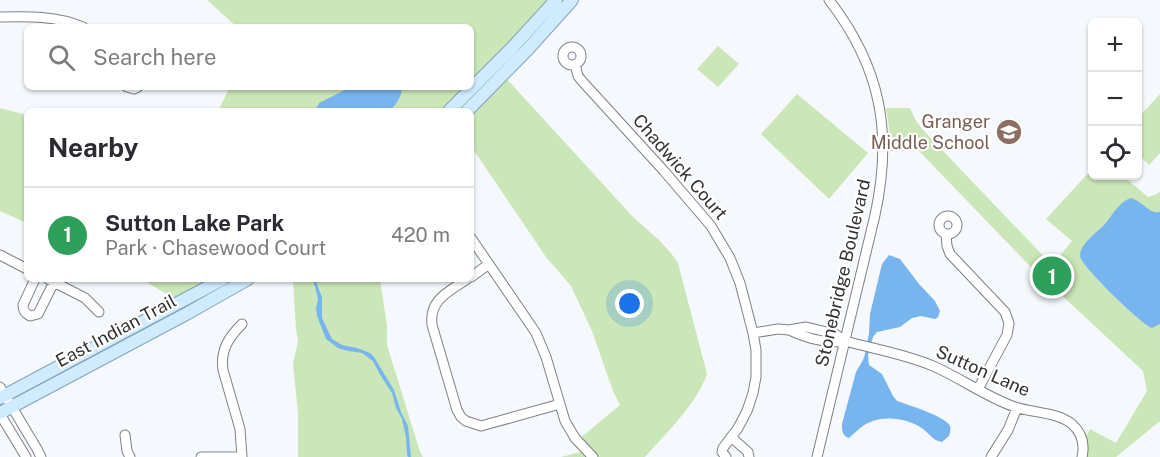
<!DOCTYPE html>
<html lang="en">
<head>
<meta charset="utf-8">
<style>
	body { margin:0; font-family:"Public Sans",sans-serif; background:#f7f7f7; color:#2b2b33 }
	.controls { position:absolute; right:18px; top:18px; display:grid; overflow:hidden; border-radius:9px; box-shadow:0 2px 4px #0004 }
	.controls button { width:54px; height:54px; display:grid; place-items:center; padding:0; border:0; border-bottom:2px solid #e1e1e2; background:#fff; color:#2b2b33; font:30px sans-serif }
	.you { position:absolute; left:630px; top:304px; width:21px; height:21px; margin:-15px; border:4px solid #fff; border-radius:50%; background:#1a73e8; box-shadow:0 0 0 9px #1a73e833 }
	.badge { display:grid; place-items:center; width:39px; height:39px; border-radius:50%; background:#db2777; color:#fff; font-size:20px; font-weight:700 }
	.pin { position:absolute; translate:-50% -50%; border:3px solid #fff; box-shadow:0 2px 6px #0006 }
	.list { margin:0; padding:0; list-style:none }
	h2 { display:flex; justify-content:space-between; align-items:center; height:78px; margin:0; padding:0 24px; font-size:26px }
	h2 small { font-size:20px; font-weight:400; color:#7c7c81 }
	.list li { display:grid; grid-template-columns:39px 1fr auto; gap:18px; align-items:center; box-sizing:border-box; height:96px; padding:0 24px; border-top:2px solid #e1e1e2 }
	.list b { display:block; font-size:22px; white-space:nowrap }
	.list p { margin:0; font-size:20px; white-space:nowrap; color:#7c7c81 }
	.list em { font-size:20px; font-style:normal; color:#7c7c81 }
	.icon { flex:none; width:33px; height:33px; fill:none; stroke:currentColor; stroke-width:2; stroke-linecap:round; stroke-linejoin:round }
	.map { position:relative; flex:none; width:1160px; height:457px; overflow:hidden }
	.search { position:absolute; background:#fff; box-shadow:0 2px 4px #0004; left:24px; top:24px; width:450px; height:66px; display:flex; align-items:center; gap:15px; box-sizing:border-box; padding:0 21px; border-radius:9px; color:#7c7c81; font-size:22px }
	.panel { position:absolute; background:#fff; box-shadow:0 2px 4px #0004; left:24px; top:108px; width:450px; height:174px; border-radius:9px }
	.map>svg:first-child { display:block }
	.green { fill:#cbe6b8 }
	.water { fill:#78b4ee }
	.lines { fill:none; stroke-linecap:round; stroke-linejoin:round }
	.minor-casing { stroke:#7e8185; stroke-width:11 }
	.major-casing { stroke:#84a2b8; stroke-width:14 }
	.minor { stroke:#fff; stroke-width:9 }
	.major { stroke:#d0ebfe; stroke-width:12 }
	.labels { text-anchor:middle; stroke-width:4.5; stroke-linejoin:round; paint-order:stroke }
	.education-label { font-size:18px; fill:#785e54; stroke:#fff; text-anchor:end }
	.street-label { font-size:18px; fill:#323335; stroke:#fff }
</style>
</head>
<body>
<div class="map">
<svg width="1160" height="457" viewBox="0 0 1160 457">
	<rect width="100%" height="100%" fill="#f5f8fc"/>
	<path class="green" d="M207,0H549L471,84V27H237Z
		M718,46L739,64L718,87L697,69Z
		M506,78L633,217L660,241L671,253L678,263L680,271L707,374C696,405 667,432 645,457H561L580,452L573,444L620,405L613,391L592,331L571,286L546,257L471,146V113Z
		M230,87H467L443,111H218Z
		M797,94L868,153L829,199L761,134Z
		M1160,94V153L1149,165L1138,154V118Z
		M0,108L27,115V223L0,211Z
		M886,108H910L915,119L922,129L1052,265L1072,241L1046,219L1092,169V176H1123L1148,197L1157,194L1160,191V421L1116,457H1086L1088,452L1086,436L1090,429L1116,443L1147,391L1143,371L1026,262L919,151H890L889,128Z
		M141,279H214L177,300Z
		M231,279H240L19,397V396L54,378L96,352Z
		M293,279H380L387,326V345L420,452L423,457H298V413L293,364L298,341L296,330Z"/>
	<path class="water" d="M351,87H402C402,97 396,104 390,111H315L319,103Z
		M1131,198C1143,201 1148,214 1160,212V324L1152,328C1141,324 1081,266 1080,256C1080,243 1098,232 1105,224C1113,214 1119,202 1131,198Z
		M889,255L900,259L919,284L935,301L940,311L938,317L935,319L921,316L912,318L900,327L877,332L873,337L868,355L869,365L882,374L893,396L897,401C908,405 945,416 950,426C951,430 950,432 949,436L942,442C933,441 930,434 923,429C908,418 884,415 868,423C860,427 855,433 849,438C842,436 842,430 842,424L856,372L863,360L865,354L869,333L870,314L882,264Z
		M313,279H315L322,297V318L332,339L342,345L357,348L370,353L374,357L394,390L401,412L408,426L411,457H408L407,454L406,437L402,419L396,408L392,393L379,373L373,361L362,353L348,351L338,348L326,339L317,316L316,309L318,299Z"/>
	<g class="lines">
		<g class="minor-casing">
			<path id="minor" d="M0,17C28,16 57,16 83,27
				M563 56a9 9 0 1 1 18 0a9 9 0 1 1-18 0Z
				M575,64L578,76L582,81L664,171L711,226L730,258L740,283L753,333L756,350V377L753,393L747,411L738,428L723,448L722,452L726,457
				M127,87L134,89L138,87
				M939 225a9 9 0 1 1 18 0a9 9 0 1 1-18 0Z
				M946,234L947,246L950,254L1005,312L1009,323L1007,335L978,389
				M471,238L536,333L546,357L565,421L575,438L593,457
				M0,255L27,269
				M471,277L489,264
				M35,279L23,305C23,311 25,313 30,316L38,314L54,282
				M48,279L85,298L99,312
				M467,279C449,292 429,299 432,325L457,410L461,417L466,421L481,426L560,404
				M789,330C806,338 826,344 845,341C874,349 905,354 933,366C961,378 986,397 1015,407C1033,413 1057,412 1072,424C1082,433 1085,444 1082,457
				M753,333L778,329L789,330L806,327L835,334L845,341
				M0,387L37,449L41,457
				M0,414L26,457
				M125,435L127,451L130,457
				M731,437L748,452L749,457
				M201,457H242
				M242,457L240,429L223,370C220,350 229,337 242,324
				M817,457L875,215C893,133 881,67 829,0
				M991,457L1008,430L1017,408"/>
		</g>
		<g class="major-casing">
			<path id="major" d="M449,111L511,49L556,0
				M467,111L528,49L572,0
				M0,398L223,279
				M0,413L188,313L248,279"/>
		</g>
		<use href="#minor" class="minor"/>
		<use href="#major" class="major"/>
	</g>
	<defs>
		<g id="school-disc" transform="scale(1.35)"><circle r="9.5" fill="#8d6e63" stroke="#fff"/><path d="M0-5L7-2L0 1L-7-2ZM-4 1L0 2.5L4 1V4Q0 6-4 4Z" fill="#fff"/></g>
	</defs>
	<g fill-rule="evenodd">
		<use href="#school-disc" x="1009" y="132"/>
	</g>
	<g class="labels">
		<g class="education-label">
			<text x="990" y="128">Granger<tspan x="990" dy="21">Middle School</tspan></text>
		</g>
		<g class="street-label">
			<text transform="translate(680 167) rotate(49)" y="6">Chadwick Court</text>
			<text transform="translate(843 273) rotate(-77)" y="6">Stonebridge Boulevard</text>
			<text transform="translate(116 331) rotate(-28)" y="6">East Indian Trail</text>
			<text transform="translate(983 371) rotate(24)" y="6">Sutton Lane</text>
		</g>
	</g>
</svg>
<div class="controls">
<button>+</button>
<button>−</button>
<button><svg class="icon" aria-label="locate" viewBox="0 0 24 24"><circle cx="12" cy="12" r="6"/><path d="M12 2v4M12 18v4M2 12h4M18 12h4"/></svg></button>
</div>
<div class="you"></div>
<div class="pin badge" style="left:1052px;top:276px;background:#2e9e5b">1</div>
<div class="search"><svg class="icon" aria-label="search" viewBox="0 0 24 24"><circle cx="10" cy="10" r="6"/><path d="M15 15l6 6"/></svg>Search here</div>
<section class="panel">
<h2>Nearby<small></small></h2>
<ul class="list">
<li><span class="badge" style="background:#2e9e5b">1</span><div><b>Sutton Lake Park</b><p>Park · Chasewood Court</p></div><em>420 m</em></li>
</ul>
</section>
</div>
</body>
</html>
